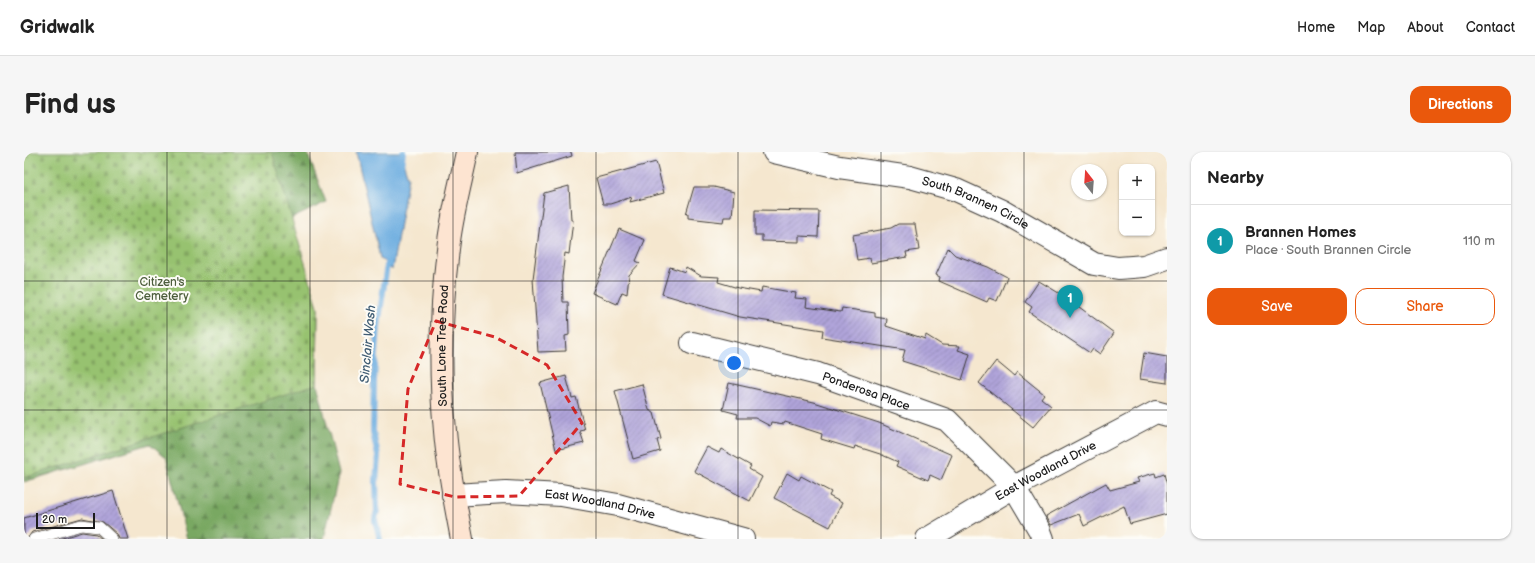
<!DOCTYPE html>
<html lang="en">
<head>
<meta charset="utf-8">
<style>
	body { margin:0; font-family:"Balsamiq Sans",sans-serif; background:#f6f6f6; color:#222 }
	.controls { position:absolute; right:12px; top:12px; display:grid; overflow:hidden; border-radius:8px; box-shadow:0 1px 3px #0004 }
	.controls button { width:36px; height:36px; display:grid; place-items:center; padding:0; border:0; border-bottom:1px solid #e0e0e0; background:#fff; color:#222; font:20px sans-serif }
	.compass { position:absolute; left:1047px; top:12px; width:36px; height:36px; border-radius:50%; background:#fff; box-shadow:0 1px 3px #0004; rotate:343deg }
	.scale { position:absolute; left:12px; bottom:10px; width:59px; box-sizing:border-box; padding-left:4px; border:2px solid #1c1c1c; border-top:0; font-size:11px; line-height:14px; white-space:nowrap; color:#1c1c1c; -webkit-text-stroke:3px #fdfcf7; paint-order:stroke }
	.you { position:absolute; left:710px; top:211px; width:14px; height:14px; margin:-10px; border:3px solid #fff; border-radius:50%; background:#1a73e8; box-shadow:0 0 0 6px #1a73e833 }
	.badge { display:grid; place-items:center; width:26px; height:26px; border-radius:50%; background:#ea580c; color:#fff; font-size:13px; font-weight:700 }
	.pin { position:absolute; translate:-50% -33px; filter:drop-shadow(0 1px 2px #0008) }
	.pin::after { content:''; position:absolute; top:21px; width:14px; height:12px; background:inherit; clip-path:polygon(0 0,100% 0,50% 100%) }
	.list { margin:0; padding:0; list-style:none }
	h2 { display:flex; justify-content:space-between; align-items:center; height:52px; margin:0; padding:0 16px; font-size:17px }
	h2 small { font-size:13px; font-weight:400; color:#767676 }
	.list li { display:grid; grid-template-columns:26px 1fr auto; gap:12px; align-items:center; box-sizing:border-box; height:72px; padding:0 16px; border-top:1px solid #e0e0e0 }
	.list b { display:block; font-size:15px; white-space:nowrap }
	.list p { margin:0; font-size:13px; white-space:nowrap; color:#767676 }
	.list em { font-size:13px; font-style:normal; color:#767676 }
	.actions { display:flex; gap:8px; padding:12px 16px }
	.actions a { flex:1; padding:9px 0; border:1px solid #ea580c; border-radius:12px; text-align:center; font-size:14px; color:#ea580c }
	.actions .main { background:#ea580c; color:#fff }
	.map { position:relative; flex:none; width:1143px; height:387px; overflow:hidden; border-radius:12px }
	header { display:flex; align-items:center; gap:24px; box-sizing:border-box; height:56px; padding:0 20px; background:#fff; border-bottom:1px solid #e0e0e0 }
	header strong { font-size:19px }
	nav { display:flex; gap:22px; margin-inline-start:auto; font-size:14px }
	.intro { display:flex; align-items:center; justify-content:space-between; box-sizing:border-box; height:96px; padding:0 24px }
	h1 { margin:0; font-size:28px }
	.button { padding:10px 18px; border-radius:12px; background:#ea580c; color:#fff; font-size:14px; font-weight:700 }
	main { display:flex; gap:24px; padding:0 24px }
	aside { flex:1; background:#fff; border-radius:12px; box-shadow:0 1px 3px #0004 }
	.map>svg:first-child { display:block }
	.forest { fill:url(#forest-firs); stroke:#4a623f }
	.cemetery { fill:url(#cemetery-stones); stroke:#5a6f46 }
	.water { fill:#6dade0; stroke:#44647e }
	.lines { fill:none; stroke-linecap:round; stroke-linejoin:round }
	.stream { stroke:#6dade0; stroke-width:6 }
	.building { fill:url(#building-hatch) }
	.service-casing { stroke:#3d3a37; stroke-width:12 }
	.minor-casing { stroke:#3d3a37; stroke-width:24 }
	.secondary-casing { stroke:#3d3a37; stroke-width:24 }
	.service { stroke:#fff; stroke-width:11 }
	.minor { stroke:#fff; stroke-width:22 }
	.secondary { stroke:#fde4d1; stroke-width:22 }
	.marked { fill:none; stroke:#d62828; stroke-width:3; stroke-dasharray:8 5; stroke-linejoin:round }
	.grid { fill:none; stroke:#1c1c1c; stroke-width:1; stroke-opacity:0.55 }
	.labels { text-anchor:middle; stroke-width:4; stroke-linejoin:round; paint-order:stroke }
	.street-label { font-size:12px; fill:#1c1c1c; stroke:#fdfcf7 }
	.park-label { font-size:12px; fill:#4d5e3d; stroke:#fdfcf7 }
	.water-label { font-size:13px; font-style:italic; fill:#405d74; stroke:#fdfcf7 }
</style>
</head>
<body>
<header>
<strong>Gridwalk</strong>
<nav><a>Home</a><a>Map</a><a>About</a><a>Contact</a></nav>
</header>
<div class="intro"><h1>Find us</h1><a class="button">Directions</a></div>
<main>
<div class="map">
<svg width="1143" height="387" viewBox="0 0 1143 387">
	<defs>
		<pattern id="forest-firs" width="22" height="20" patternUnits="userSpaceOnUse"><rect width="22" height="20" fill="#79a862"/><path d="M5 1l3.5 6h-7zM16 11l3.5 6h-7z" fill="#628850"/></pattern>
		<pattern id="cemetery-stones" width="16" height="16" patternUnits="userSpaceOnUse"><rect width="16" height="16" fill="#97c26f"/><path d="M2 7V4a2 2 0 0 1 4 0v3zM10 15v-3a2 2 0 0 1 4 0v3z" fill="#82a660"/></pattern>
		<pattern id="building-hatch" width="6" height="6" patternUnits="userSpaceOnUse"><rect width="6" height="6" fill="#b0a4da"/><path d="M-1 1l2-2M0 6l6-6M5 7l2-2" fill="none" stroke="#8e85b0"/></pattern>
	</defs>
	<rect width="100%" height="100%" fill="#fdfcf7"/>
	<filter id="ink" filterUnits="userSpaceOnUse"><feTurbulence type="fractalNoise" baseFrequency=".025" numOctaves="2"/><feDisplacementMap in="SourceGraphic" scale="8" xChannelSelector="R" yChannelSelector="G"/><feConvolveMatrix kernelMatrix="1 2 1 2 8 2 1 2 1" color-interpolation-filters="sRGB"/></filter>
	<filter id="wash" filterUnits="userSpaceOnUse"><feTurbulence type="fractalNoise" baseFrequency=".012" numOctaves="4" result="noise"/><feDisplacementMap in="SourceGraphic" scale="16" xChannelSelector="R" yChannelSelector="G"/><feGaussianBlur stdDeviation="0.9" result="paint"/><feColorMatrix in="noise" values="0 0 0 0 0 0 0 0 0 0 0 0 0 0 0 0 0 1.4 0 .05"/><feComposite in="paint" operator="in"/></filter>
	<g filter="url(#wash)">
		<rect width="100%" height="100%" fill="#f5e7cf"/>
		<path class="forest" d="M138,0H283L302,50L267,67L294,155L293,232L315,321L300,387H163L142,305L126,292L0,330V109Z"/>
		<path class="cemetery" d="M0,0H248L294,155L293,232L0,326Z"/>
		<path class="water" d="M332,0H376L384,25L368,118L356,106Z"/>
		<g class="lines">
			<path class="stream" d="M377,13L379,0
				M356,387L351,368L353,359L352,329L354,304L349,281L350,227L354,174L364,105"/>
		</g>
		<g id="blocks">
			<path class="building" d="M491,0H547L548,4L493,21Z
				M632,10L640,41L606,50L608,45L586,52H579L572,26Z
				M545,34L547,68H549L545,102L541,101L538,125L539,150H544L545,183L541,184L542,199L514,200L509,127L520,41Z
				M670,35H690L710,40L708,65H700L699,70L664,66V62H662Z
				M731,58L795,59L794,85L775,84V90L738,89V83H731Z
				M874,72H891L895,98L882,100L883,105L847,111L846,106L833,108L829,83L867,76Z
				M595,77L621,88L612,109L616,111L605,123L603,142L598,140L593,152L568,141Z
				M924,96L931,103L964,115L983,125L973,149L965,146L963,150L915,129L916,125L912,123Z
				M646,115L661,120L662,115L677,124L695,125L694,130L714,136L737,140L738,135L772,141L771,146L783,147L782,155L817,160L818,156L851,161V165L863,167L862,174L901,187L902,183L918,193L936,194L934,198L946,202L938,228L878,209L881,198L798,185L799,178L716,165L638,142Z
				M1015,129L1043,146L1090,181L1076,202L1069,197L1066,201L1005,160L1008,155L1001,150Z
				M1120,201L1143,205V231L1116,227Z
				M972,209L990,224L993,220L1005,230L1020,242L1017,246L1027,254L1009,275L955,231Z
				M542,224L548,246L552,245L557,263L561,278L556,279L560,291L532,298L516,231Z
				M705,231L790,250L855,271L928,303L917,328L906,323L904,328L872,314L874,310L856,302L831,294L830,297L797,287L798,282L761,270L760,272L747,270L746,274L731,266H713L714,262L699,258Z
				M618,232L625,258L630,261L637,287L633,288L636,299L609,307L591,239Z
				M683,295L695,301L697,297L711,305L727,314L725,317L738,325L726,349L670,319Z
				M763,321L775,328L777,324L807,340L805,344L818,351L806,375L750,346Z
				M1131,321L1132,325L1140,322L1143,333V362L1106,372L1100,354L1060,374L1055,362L1027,373L1022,364L1082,331L1086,338L1115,330L1113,326Z
				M89,339L104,387H95L93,382L79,370L58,366L8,380L3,387H0V366Z
				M58,380L72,382L78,387H35Z"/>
		</g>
	</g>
	<g filter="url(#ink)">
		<use href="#blocks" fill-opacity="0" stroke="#3d3a37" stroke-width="1"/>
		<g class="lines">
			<g class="service-casing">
				<path id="service" d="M10,387L57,373L75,375L88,387"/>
			</g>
			<g class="minor-casing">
				<g id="minor">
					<path id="s1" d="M750,0L815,15L886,25L932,38L978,59L1070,112L1094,116L1108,115L1120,114L1143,106"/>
					<path id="s2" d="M668,191L794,222L923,268L990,335L1016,379L1019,387"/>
					<path id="s3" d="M429,343L482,340L537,343L594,353L719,387"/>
					<path id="s4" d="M903,387L990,335L1132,260L1143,263"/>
				</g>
			</g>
			<g class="secondary-casing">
				<g id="secondary">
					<path id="s5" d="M438,387C431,351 424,316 421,279C415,217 417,151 425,89C429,59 437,29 443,0"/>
				</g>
			</g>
			<use href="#service" class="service"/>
			<use href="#minor" class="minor"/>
			<use href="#secondary" class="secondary"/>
		</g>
	</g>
	<path class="marked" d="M412,169L471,185L523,213L558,271L495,344L431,345L376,332L384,237Z"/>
	<path class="grid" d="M143,0V387M286,0V387M429,0V387M572,0V387M714,0V387M857,0V387M1000,0V387M0,129H1143M0,258H1143"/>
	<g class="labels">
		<g class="street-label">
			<text dy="4" stroke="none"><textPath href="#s1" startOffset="209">South Brannen Circle</textPath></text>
			<text dy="4" stroke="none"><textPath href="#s5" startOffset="195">South Lone Tree Road</textPath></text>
			<text dy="4" stroke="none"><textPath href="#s2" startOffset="181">Ponderosa Place</textPath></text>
			<text dy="4" stroke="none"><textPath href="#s4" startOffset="137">East Woodland Drive</textPath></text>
			<text dy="4" stroke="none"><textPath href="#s3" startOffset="148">East Woodland Drive</textPath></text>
		</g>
		<g class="park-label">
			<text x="138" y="134">Citizen's<tspan x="138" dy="14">Cemetery</tspan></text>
		</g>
		<g class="water-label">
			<text transform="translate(343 192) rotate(-85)" y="5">Sinclair Wash</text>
		</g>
	</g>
</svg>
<div class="controls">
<button>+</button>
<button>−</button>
</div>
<svg class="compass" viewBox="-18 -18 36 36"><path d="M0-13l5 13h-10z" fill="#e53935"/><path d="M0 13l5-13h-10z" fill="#767676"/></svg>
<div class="scale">20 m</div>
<div class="you"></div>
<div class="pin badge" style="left:1046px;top:166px;background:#0f9aa8">1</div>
</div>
<aside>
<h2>Nearby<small></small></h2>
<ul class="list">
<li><span class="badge" style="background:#0f9aa8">1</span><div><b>Brannen Homes</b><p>Place · South Brannen Circle</p></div><em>110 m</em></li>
</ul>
<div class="actions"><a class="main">Save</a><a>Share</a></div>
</aside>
</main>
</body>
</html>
